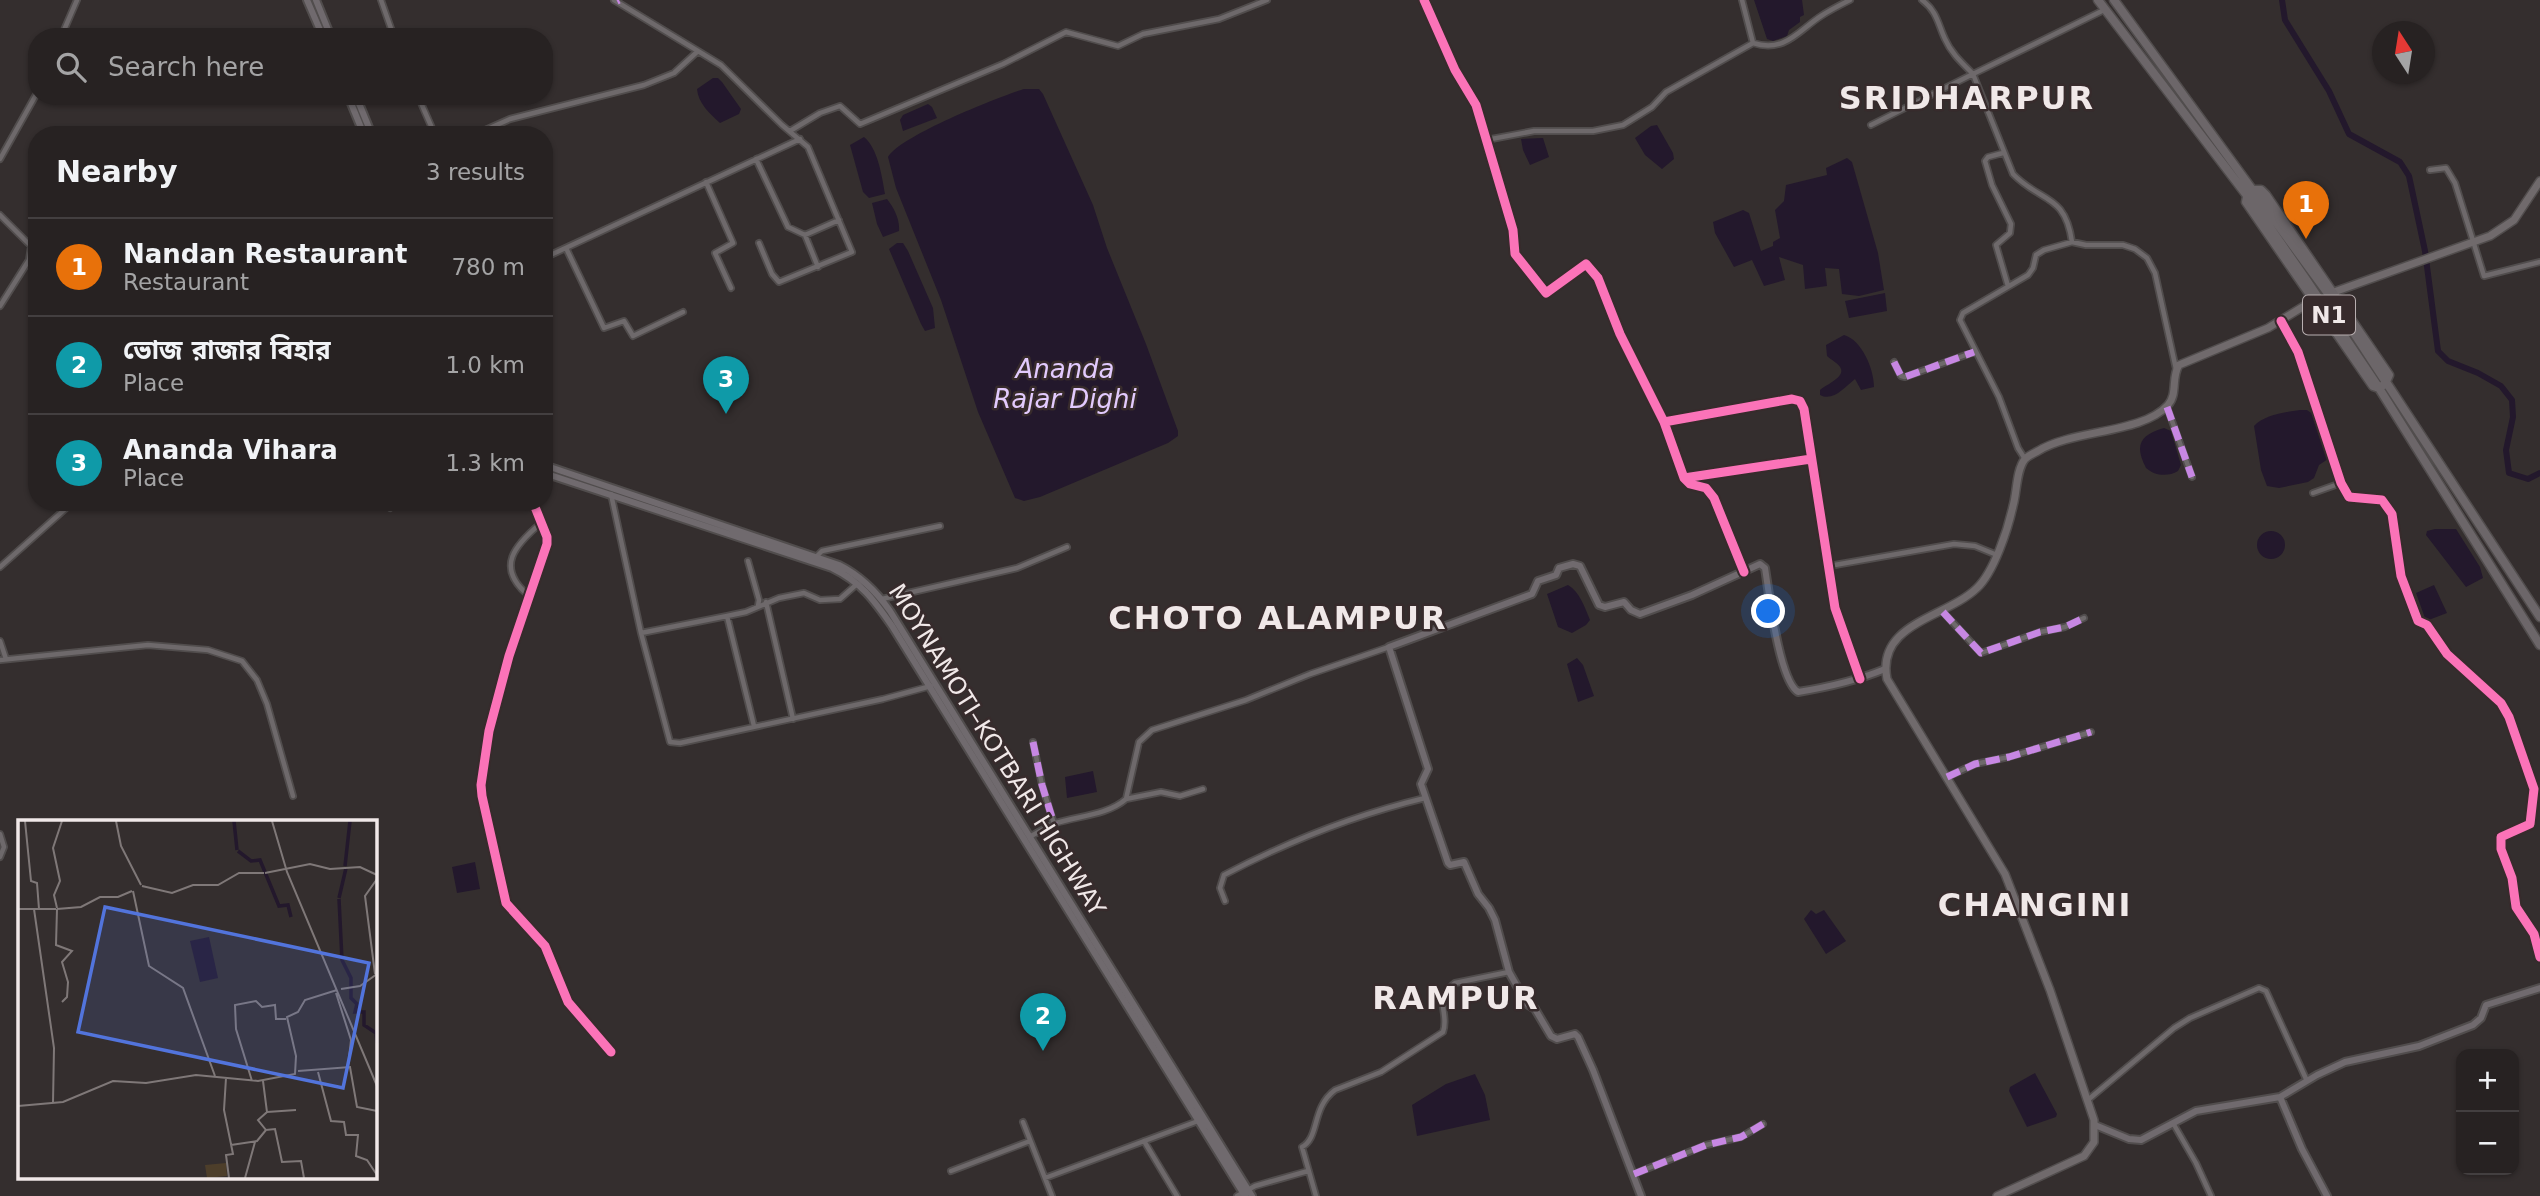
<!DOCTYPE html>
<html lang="en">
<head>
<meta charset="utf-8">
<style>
	body { margin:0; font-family:"DejaVu Sans","Noto Sans Bengali",sans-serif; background:#2f2a2a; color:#f1f3f6 }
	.controls { position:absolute; right:21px; bottom:21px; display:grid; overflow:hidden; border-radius:14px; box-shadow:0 2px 5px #0004 }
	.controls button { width:63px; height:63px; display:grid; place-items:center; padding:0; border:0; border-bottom:2px solid #433f40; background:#272222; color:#f1f3f6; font:35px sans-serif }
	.compass { position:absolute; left:2372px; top:21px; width:63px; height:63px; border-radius:50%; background:#272222; box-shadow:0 2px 5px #0004; rotate:348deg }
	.you { position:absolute; left:1769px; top:612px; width:24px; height:24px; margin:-18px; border:5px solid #fff; border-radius:50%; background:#1a73e8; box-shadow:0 0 0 10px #1a73e833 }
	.badge { display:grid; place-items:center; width:46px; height:46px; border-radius:50%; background:#8bbbb9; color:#fff; font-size:23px; font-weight:700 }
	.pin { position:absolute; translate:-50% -58px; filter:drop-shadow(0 2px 4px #0008) }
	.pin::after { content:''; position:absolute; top:37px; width:24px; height:21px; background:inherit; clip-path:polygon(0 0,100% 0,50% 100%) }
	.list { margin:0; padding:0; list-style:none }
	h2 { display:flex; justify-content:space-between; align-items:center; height:91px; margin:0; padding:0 28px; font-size:30px }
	h2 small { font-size:23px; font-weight:400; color:#a4a4a5 }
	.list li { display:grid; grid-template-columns:46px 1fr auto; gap:21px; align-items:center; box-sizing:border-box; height:98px; padding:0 28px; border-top:2px solid #433f40 }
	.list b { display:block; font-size:26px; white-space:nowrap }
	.list p { margin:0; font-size:23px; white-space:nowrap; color:#a4a4a5 }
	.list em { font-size:23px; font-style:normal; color:#a4a4a5 }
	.icon { flex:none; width:38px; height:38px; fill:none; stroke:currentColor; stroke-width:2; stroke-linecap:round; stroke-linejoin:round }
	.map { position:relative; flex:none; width:2540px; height:1196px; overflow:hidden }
	.search { position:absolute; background:#272222; box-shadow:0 2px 5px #0004; left:28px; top:28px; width:525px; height:77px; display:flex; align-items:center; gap:18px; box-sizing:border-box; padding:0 24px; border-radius:28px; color:#a4a4a5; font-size:26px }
	.panel { position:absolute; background:#272222; box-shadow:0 2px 5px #0004; left:28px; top:126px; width:525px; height:385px; border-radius:28px }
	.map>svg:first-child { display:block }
	.water { fill:#23182c }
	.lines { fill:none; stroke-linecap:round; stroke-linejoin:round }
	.canal { stroke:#23182c; stroke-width:6 }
	.street-casing { stroke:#514d4d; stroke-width:8 }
	.secondary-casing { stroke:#514d4d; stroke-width:10 }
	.primary-casing { stroke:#514d4d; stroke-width:10 }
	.highway-casing { stroke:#514d4d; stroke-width:11 }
	.street { stroke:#6e696b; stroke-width:4.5 }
	.secondary { stroke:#706a6e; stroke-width:6 }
	.primary { stroke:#706a6c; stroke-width:7 }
	.highway { stroke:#6c6669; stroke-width:8 }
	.quiet { stroke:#c787e3; stroke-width:7; stroke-dasharray:14 7; stroke-linecap:butt }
	.cycleway-casing { stroke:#372b2c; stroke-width:13 }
	.cycleway { stroke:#fb73b8; stroke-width:9 }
	.labels { text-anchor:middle; stroke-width:5; stroke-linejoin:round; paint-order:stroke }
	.shield { fill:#372b2c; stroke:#b8afb0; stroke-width:2 }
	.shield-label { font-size:23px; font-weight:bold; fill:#f0e8e8 }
	.street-label { font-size:24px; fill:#f0e8e8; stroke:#372b2c }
	.water-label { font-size:26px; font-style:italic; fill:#e2cafd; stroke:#372b2c }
	.district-label { font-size:32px; font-weight:bold; letter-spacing:2px; fill:#f0e8e8; stroke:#372b2c }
	.inset-river { fill:none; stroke:#23182c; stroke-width:3.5 }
	.inset-road { fill:none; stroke:#7f7878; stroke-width:2 }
	.view { fill:#5274dc; fill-opacity:0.15; stroke:#5274dc; stroke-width:3.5 }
	.inset-edge { fill:none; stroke:#f0e8e8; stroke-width:3.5 }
</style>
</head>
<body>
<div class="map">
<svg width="2540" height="1196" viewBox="0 0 2540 1196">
	<rect width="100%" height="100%" fill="#342e2e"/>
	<path class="water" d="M1754,0H1802L1804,15L1800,17V22L1789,30L1787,36L1773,41L1767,39Z
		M713,78H718L722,82L741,109L739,114L720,123C710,114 698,103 697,89Z
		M1024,89H1039L1043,94L1093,205L1107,248L1146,344L1178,431V436L1168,443L1040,497L1024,501L1015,498L978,412L941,300L896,188L888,157C900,136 998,97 1024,89Z
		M928,104L932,107L937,118L903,131L900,120L903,115Z
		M1657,125L1673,153L1674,159L1662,169L1645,155L1635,138L1651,126Z
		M864,137C878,148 882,177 885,194L869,198L863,192L850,145Z
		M1543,138L1549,157L1530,165L1523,150L1521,139Z
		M1847,158L1852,162L1878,253L1884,290L1859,296L1842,294L1839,269L1825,268L1827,286L1805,289L1803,265L1779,257L1785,280L1764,286L1752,260L1734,267L1715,233L1713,222L1743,210L1749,213L1761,251L1773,246V242L1780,238L1775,210L1784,201L1786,185L1827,175L1826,168Z
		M887,199C894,208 900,219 899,231L883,237L877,224L872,203Z
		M897,243H903L908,251L933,308L935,328L925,331L921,324L889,249Z
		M1885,293L1887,311L1849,318L1845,301Z
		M1844,335C1862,340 1874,369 1874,387L1861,390L1855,379C1845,387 1833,402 1820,395V390C1825,385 1844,378 1841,369C1840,364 1831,360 1827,356L1826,345Z
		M2300,410H2307L2315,416L2328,459L2319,465L2314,478L2308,482L2279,488L2267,486L2261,470L2254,426C2264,415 2285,412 2300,410Z
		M2164,428L2171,431L2181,465L2178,471C2168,477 2155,476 2146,468C2134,445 2140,435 2164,428Z
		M2435,529H2456L2480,567L2483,578L2466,587L2426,535L2427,531Z
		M2257 545a14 14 0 1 1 28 0a14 14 0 1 1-28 0Z
		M1568,585C1580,592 1585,608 1590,620L1586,625L1572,633L1558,627L1547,594Z
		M2434,585L2447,613L2426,621L2416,593Z
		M1577,658L1583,665L1594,696L1578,702L1567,664Z
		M1093,771L1097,792L1067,798L1065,777Z
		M475,862L480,889L457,893L452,867Z
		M1811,910L1816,914L1824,910L1846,941L1826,954L1804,919Z
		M2035,1073L2057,1114L2056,1117L2027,1127L2009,1091L2010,1087Z
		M1475,1074L1485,1095L1490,1120L1417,1136L1412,1105L1446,1084Z"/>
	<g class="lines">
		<path class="canal" d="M2282,0L2285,20L2329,91L2349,134L2400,162L2409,176L2425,251L2438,351L2448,361L2478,373L2501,386L2512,400L2513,417L2506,450L2509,473L2528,479L2540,473"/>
		<g class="street-casing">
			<path id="street" d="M381,0L394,37
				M614,0L721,65L782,125L808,147L852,252L779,282L772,274L759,243
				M1424,0L1455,70L1476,105L1513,230L1515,254L1546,293L1586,264L1598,278L1620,334L1664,422
				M1742,0L1753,43
				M61,37L77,0
				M418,96L435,135
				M1871,125L1973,74C1962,63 1951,53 1945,39C1938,24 1937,11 1922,0
				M790,131L820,113L840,106L860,124L1003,64L1066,32L1118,46L1143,34L1219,19L1267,0
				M474,135L510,119L644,85L674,73L698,51
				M1486,140L1534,131H1593L1623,125L1652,107L1666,92L1753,43C1785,53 1798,31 1821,16C1830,10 1840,5 1850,0
				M2003,153L1988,157L1985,161L1992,185L2011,224L2010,233L1996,245L2008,286
				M0,159L37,93
				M756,159L788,227L805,235
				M2430,170L2446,168L2455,183L2484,276L2540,262
				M706,182L733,243L715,253L731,288
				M0,215L31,246L29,260L0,306
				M2072,242C2065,193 2041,203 2013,174L1973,74L2104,10
				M566,248L604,328L624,321L633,336L683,312
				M544,258L800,139
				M818,267L805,235L839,220
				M1894,362L1901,376L1905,377L1974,352
				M2167,407L2192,477
				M2025,459L2018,448L1999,397L1960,320L1963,313L2028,275L2033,268L2036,255L2044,250L2072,242L2086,245H2123L2135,249L2147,258L2155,273L2176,369
				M1684,478L1811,459
				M2313,493L2341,483
				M611,494L641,633L670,742L680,743L883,699L931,686
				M533,502L547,537V544L509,656L489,731L481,785L482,796L506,903L545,946L568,1002L611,1052
				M390,508L394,502
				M815,558L822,551L940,526
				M748,561L759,600L758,606
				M1829,566L1954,544L1975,546L1997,555
				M0,567L73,502
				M1744,571L1714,498L1706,488L1690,484L1684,478L1664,422L1792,399L1800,401L1804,409L1835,608L1859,678
				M528,595C495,567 515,545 541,523
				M882,599L1017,568L1067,547
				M766,602L793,719
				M1943,612L1981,653L2040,632L2065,627L2084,618
				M727,616L754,726
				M641,633L727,616L746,612L779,598L804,593L820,600L840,599L857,584
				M0,641L6,659
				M0,660L148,645L208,650L242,661L257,680L267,704L293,796
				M1033,742L1042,785L1054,824
				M1947,777L1975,764L2009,757L2091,732
				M1126,799L1161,792L1180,796L1203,789
				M0,834L4,847L0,857
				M1031,836C1039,832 1048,826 1056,823C1078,816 1108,815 1126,799L1139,742L1152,730L1246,700L1310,674L1389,647
				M1225,901L1220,888L1224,875C1289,841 1354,815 1425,798
				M2089,1099L2174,1028L2190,1018L2259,988L2266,991L2307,1081
				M1023,1122L1052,1196
				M2173,1123L2196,1163L2211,1196
				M1144,1141L1177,1196
				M951,1171L1030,1141
				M1634,1174L1706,1145L1741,1137L1763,1124
				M1045,1178L1198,1121
				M1237,1196L1255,1186L1308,1171
				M1316,1196L1302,1147C1320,1137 1311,1108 1335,1090L1381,1072L1443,1032C1450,1013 1432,1001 1455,983L1509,972"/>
		</g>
		<g class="secondary-casing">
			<path id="secondary" d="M307,0L323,37
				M316,0L331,37
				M348,96L364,135
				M356,96L372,135
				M2281,321L2298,352L2341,483L2349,497L2382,500L2392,514L2401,576L2418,621L2427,625L2447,654L2501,703L2509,717L2534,789L2530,824L2501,837V849L2512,878L2516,907L2534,934L2540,957
				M544,465L839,565C861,576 876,591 890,611L1252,1196
				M544,473L832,568C861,582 874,600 892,626L1245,1196
				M2280,1097L2302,1149L2327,1196
				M2095,1125L2129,1139L2141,1140L2196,1111L2280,1097L2317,1075L2345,1062L2419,1046L2473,1025L2481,1018L2486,1005L2540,988
				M1641,1196L1593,1070L1578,1037L1575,1034L1557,1039L1551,1036L1535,1009L1527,1004L1509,972L1495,920L1489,908L1478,894L1464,862L1450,865L1448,863L1421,784L1428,769L1389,647L1532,594L1538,581L1556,575L1559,568L1573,564L1580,566L1599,605L1605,607L1624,602L1631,610L1640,614L1692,595L1760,564L1765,568C1769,593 1779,680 1798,692C1829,687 1856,681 1885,669"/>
		</g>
		<g class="primary-casing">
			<path id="primary" d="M2334,292L2490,236L2514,220L2540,181
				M1997,1196L2084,1156L2094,1142V1120L2050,990L2005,874L1887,679C1876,623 1946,618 1977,588C1994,572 2008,529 2013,506C2017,493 2016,470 2025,459C2028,456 2034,453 2038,451C2074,429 2142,434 2168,405C2178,394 2171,377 2179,365L2268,328L2314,300"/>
		</g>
		<g class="highway-casing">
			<path id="highway" d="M2098,0L2255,206L2305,278L2379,388L2540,645
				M2114,0L2329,295L2540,617
				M2255,190H2261L2266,195L2389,375L2385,384L2379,388L2373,386L2246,202L2247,197Z"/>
		</g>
		<use href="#street" class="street"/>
		<use href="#secondary" class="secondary"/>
		<use href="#primary" class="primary"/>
		<use href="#highway" class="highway"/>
		<path class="quiet" d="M617,1L619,0
			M1894,362L1901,376L1905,377L1974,352
			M2167,407L2192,477
			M1943,612L1981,653L2040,632L2065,627L2084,618
			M1033,742L1042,785L1054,824
			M1947,777L1975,764L2009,757L2091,732
			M1634,1174L1706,1145L1741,1137L1763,1124"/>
		<g class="cycleway-casing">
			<path id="cycleway" d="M1424,0L1455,70L1476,105L1513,230L1515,254L1546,293L1586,264L1598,278L1620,334L1664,422
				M2281,321L2298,352L2341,483L2349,497L2382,500L2392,514L2401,576L2418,621L2427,625L2447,654L2501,703L2509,717L2534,789L2530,824L2501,837V849L2512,878L2516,907L2534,934L2540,957
				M1684,478L1811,459
				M533,502L547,537V544L509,656L489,731L481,785L482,796L506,903L545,946L568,1002L611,1052
				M1744,572L1714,498L1706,488L1690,484L1684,478L1664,422L1792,399L1800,401L1804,409L1835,608L1860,679"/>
		</g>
		<use href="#cycleway" class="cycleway"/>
	</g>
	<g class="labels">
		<rect class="shield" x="2303" y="295.5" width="52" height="39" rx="5"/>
		<g class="shield-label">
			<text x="2329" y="323">N1</text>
		</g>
		<g class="street-label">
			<text transform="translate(997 750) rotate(58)" y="8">MOYNAMOTI–KOTBARI HIGHWAY</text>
		</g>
		<g class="water-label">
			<text x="1065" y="378">Ananda<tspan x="1065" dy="30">Rajar Dighi</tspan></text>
		</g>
		<g class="district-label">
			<text x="1967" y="109">SRIDHARPUR</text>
			<text x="1278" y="629">CHOTO ALAMPUR</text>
			<text x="2035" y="916">CHANGINI</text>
			<text x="1456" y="1009">RAMPUR</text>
		</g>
	</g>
	<g transform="translate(18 820)">
		<rect width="359" height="359" fill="#342e2e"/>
		<path d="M208,343L209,356L189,358L187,345Z" fill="#4d3e2a"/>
		<path d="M191,117L200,158L182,162L172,121Z" fill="#23182c"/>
		<path class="inset-river" d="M216,1L219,30M220,31L233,41L242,40L261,86L270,85L273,97M327,46L332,1M321,78L328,48M321,79L324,140L333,158V178L339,184L337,192H346V205L358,213L359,223"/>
		<path class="inset-road" d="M7,1L13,61L19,63L21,89M98,1L103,26L123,65M254,1L269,52L359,266M247,53L292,44L312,49L342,47L359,55M124,66L154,73L175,65H200L221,53H246M115,71L131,146L165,168L197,256M39,88L36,75L42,61L35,28L44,1M0,89H38M16,89L36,228L35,283M39,89L38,125L54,131L44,142L50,162L49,177L44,182M39,89L63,87L82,77H100L114,71M357,154L347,76L359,59M323,169L342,166L359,154M318,173L333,220L330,246M280,251L332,247L339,287L359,291M300,252L313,301L326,302L328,315H340L338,336L349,340L359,355M208,258L206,290L215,334L208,335L211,358M234,261L218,209L217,185L238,181L244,187L257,185L258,199H268M245,261L249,292L240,300L248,310L257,309L264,342L283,341L286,358M0,286L45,282L95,261L128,263L178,255L240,261L277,254L278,236L269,197L280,192L287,180L319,170M249,292L278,290M213,325L239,321L248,310M227,358L237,322"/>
		<path class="view" d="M87,87L351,143L325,268L60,212Z"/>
		<rect width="359" height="359" class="inset-edge"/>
	</g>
</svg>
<div class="controls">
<button>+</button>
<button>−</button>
</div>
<svg class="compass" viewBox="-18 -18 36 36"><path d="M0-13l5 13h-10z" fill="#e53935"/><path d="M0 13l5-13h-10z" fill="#a4a4a5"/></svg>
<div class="you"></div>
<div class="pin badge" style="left:2306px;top:239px;background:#e8710a">1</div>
<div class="pin badge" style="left:1043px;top:1051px;background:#0f9aa8">2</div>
<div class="pin badge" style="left:726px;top:414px;background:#0f9aa8">3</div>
<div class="search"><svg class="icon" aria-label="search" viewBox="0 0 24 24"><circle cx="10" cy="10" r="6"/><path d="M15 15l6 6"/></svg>Search here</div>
<section class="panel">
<h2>Nearby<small>3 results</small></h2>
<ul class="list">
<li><span class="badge" style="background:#e8710a">1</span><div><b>Nandan Restaurant</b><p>Restaurant</p></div><em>780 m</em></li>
<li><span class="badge" style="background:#0f9aa8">2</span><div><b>ভোজ রাজার বিহার</b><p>Place</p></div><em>1.0 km</em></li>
<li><span class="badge" style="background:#0f9aa8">3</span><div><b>Ananda Vihara</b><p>Place</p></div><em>1.3 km</em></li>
</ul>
</section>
</div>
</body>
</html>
